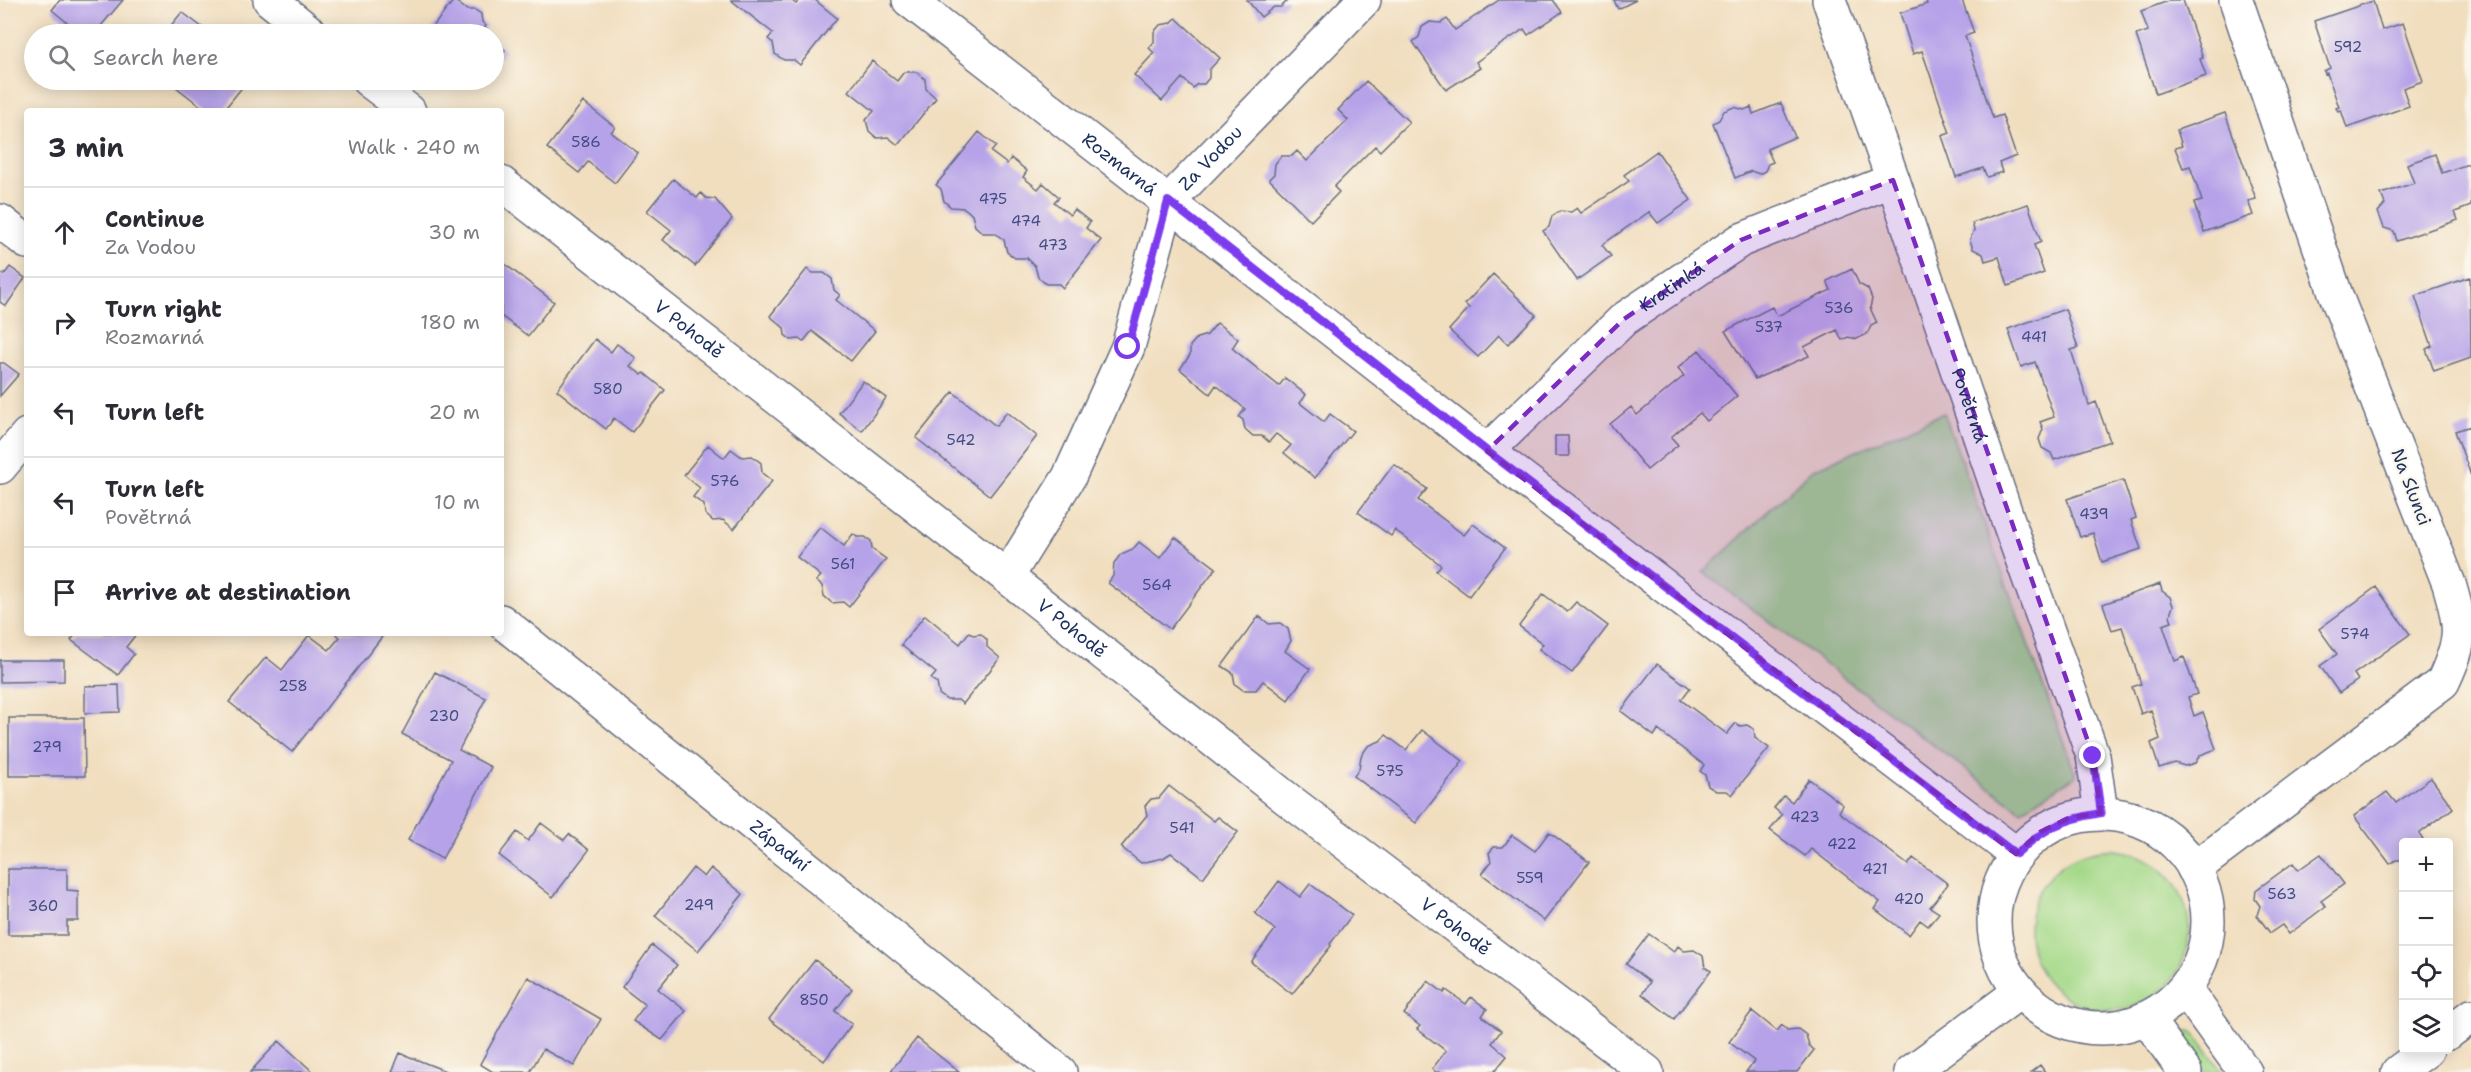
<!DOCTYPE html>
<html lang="en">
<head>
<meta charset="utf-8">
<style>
	body { margin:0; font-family:"Shantell Sans",sans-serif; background:#f2f2f3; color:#2b2b33 }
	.controls { position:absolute; right:18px; bottom:18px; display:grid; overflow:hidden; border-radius:6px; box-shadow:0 3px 15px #0003 }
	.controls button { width:54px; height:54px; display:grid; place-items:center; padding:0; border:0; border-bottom:2px solid #e1e1e2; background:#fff; color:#2b2b33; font:30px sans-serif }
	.stop { position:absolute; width:18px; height:18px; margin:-14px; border:4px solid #7c3aed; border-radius:50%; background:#fff }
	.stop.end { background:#7c3aed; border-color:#fff; box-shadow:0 2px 6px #0008 }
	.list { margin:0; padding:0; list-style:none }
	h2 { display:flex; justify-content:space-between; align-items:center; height:78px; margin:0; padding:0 24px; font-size:26px }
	h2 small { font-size:20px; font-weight:400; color:#7c7c81 }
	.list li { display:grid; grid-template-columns:39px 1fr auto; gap:18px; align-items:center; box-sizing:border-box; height:90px; padding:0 24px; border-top:2px solid #e1e1e2 }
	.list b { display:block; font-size:22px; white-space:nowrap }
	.list p { margin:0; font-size:20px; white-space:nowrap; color:#7c7c81 }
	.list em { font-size:20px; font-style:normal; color:#7c7c81 }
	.icon { flex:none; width:33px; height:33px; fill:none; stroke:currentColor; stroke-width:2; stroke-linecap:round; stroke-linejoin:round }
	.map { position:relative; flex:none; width:2471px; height:1072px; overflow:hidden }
	.search { position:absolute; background:#fff; box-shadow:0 3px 15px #0003; left:24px; top:24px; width:480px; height:66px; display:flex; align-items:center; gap:15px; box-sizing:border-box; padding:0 21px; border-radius:33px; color:#7c7c81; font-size:22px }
	.panel { position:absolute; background:#fff; box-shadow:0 3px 15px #0003; left:24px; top:108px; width:480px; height:528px; border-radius:6px }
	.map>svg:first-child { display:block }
	.green { fill:#a5d989; stroke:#608474; stroke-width:1.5 }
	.building { fill:#b5a2e9 }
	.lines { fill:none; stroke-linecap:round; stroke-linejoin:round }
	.minor-casing { stroke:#666c80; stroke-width:36 }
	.minor { stroke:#fff; stroke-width:33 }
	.route { stroke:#7c3aed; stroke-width:8 }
	.marked { fill:#7b2cbf; fill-opacity:0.2; stroke:#7b2cbf; stroke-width:4.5; stroke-dasharray:12 8; stroke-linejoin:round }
	.labels { text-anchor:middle; stroke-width:5; stroke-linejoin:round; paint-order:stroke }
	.number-label { font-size:15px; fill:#424c81 }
	.street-label { font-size:18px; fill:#1b2f5e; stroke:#fbf7ec }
</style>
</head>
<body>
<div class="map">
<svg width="2471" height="1072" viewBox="0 0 2471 1072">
	<rect width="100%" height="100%" fill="#fbf7ec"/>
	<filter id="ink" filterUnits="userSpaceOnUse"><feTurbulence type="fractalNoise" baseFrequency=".0167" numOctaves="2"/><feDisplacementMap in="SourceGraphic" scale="12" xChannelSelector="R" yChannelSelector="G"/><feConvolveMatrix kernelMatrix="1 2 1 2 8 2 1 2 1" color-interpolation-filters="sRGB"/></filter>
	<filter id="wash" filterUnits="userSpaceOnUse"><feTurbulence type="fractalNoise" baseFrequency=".008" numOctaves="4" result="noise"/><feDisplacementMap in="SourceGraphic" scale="24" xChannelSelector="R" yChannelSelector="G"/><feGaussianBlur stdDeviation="1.35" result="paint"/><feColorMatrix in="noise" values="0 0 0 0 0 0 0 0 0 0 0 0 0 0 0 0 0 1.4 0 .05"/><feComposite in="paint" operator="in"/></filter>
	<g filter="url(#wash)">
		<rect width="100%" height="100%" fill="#f1debf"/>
		<path class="green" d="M1944,413L2076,776L2021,811L1703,572L1812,470Z
			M2029 930a80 80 0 1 1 160 0a80 80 0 1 1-160 0Z
			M2183,1030L2193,1032L2223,1072H2203L2180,1041L2179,1036Z"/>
		<g id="blocks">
			<path class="building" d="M60,0H123L94,34H81L52,10Z
				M454,0L467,10H475L481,14L482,22L486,26L482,31L486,34H427Z
				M731,0H791L796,4L799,0H815L837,18L800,65L794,60H784L775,54L773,43L768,39L773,33Z
				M1247,0H1288L1281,7H1274L1261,17Z
				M1499,0H1553L1562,12L1528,35L1524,29L1500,45L1476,62L1480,68L1446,90L1413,42L1419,37L1422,27L1430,22L1441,23L1447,19L1455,30Z
				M1614,0H1636L1618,9Z
				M1926,0H1962L1974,33L1965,36L1993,118L2002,115L2016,156L1999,163L2002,172L1987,177L1983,168L1956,177L1942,136L1950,133L1922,51L1913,54L1900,13L1927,4Z
				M2171,0H2183L2203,58L2200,59L2206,76L2156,94L2136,35L2148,31L2141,11Z
				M2373,1L2382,30L2403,23L2423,81L2403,88L2409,106L2347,128L2341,110L2338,111L2336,108L2339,107L2327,73L2325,74L2324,71L2330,68L2314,21Z
				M182,12L211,34H164Z
				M1176,18L1220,58L1209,70V78L1204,84H1197L1193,88L1182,78L1162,101L1134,75L1154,53L1149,48L1154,42V32L1160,25L1171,23Z
				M494,40L505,50L494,65Z
				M872,61L897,81L904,72H916L925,79L926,89L936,98L898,145L888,137L877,138L869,131L866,120L874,111L849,91Z
				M167,80H248L223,111H207Z
				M1366,81L1409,122L1380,151L1375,146L1334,187L1339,192L1311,221L1269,179L1274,174L1275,164L1281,156H1292L1297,151L1307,161L1348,120L1338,110Z
				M583,102L615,127L611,132L638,153L615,183L588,162L579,173L547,148Z
				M1781,103L1795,137L1767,149L1773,162L1768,164L1765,171L1759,174L1751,171L1735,178L1713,123L1719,120L1724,111L1734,107L1744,110L1751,107L1753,114Z
				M2225,113L2256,199L2248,201L2253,215L2204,232L2194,203L2202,201L2190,166L2183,168L2175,148L2182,146L2177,130Z
				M979,132L996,146L991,152L1007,164L1011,158L1027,171L1023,177L1038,189L1043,183L1059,197L1054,202L1070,215L1074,209L1090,222L1086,228L1101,240L1063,288L1059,284H1046L1038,277L1035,266L1027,258H1015L1007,252L1004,240L1000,237L995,233H983L975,226L972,215L968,211L964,208L951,207L944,201L941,189L936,185Z
				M1657,151L1691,200L1658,223L1649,212L1602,245L1611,256L1577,280L1543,231L1549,227L1552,216L1560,211L1571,212L1577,208L1581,213L1629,181L1624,175Z
				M2435,154L2442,173L2471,163V206L2455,212L2458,220L2397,241L2394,231L2384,228L2378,212L2385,204L2381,194L2414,183L2407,164Z
				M673,179L697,198L701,193L706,198L715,199L732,219L695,266L663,240L671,230L647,211Z
				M2028,204L2041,242L2034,245L2044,273L2008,286L1999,257L1985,261L1983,254L1973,249L1970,240L1974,230L1972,223Z
				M501,261L554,302L528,336L501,316Z
				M10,267L25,278L6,306L0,302V272L4,275Z
				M807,269L813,273H824L832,279L834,290L840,295L836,300L875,331L851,361L812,331L803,342L799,339L791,340L785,335L784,328L770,316Z
				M1852,269L1859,284L1868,289L1872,299L1870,308L1877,323L1871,326L1867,334L1857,339L1848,337L1842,340L1837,330L1804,347L1809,356L1755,379L1725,331L1772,307L1777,316L1831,290L1827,281Z
				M1493,274L1536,315L1508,344L1499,335L1478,357L1449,330L1469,308L1465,304Z
				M2470,277L2471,358L2434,371L2426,349L2432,346L2415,296Z
				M2065,309L2078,348L2071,350L2089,405L2096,402L2110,441L2054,460L2051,453L2042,448L2039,439L2043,429L2040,422L2054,417L2035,362L2021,367L2008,329Z
				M1217,323L1238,339L1232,348L1279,386L1285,378L1306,395L1300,403L1324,422L1330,414L1353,431L1315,478L1284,453L1291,445L1276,434L1269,442L1262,436H1253L1245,429L1243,420L1239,417L1245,409L1231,397L1216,385L1210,394L1180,369L1190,355V346L1197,338L1207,335Z
				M595,339L611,352L617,344L636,358L630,366L642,375L644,373L665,390L632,432L614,418L606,429L557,390Z
				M1699,350L1737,396L1707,421L1700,413L1685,425L1671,437L1678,445L1647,470L1610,424L1631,407L1637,415L1684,376L1678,368Z
				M0,363H4L19,374L0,396Z
				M863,381L886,398L862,431L839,413Z
				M953,392L996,426L1007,412L1037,436L990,496L916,438Z
				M2471,426V476L2455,431Z
				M1555,436H1568L1569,456H1555Z
				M708,445L724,458L731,449L742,457L752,456L761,463L762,473L772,481L734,529L723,520L713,521L705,514L704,505L693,497L700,488L684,475Z
				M1394,464L1427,489L1418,500L1464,535L1473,524L1505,548L1469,596L1436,571L1441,565L1395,530L1391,536L1358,512Z
				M2123,480L2136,518L2131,520L2141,549L2102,562L2093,533L2080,537L2067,499Z
				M820,527L844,546L853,534L857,537H865L871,541L872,549L886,559L849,607L843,602L832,603L824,596L822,586L816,581L821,576L797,557Z
				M1175,537L1216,568L1170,629L1108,583L1113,576L1114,563L1121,554L1133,549L1139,542L1160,558Z
				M2160,584L2162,591L2170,597L2173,606L2170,615L2172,622L2163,625L2175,661L2184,657L2197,694L2188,697L2194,716L2203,712L2216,749L2200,755L2195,763L2185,766L2175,763L2159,768L2151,743L2160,739L2151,710L2141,714L2132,687L2141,684L2122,627L2112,630L2103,604Z
				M2376,587L2410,634L2354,674L2358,680L2339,693L2320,666L2337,654L2319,629Z
				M1543,594L1567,612L1576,602L1608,626L1572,673L1539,649L1543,644L1519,626Z
				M925,615L960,644L969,632L973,635L981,634L987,640V647L1000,658L963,704L958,700H947L939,694L937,683L931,679L936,673L901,645Z
				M1259,616L1269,624L1280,623L1288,629L1291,641L1285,651L1310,669L1288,700L1263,681L1256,690H1243L1235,684L1233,673L1222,666Z
				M77,633H137L126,647L134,654L118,675L71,640Z
				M335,633H385L292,752L229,702L266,657L282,670L309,635L329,650L340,637Z
				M0,660H64V681L0,682Z
				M1657,664L1690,688L1681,700L1727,734L1736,723L1740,726L1747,725L1754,729L1755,738L1769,748L1732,795L1727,791H1716L1708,786L1705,775L1700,771L1704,765L1658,730L1654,736L1621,711Z
				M435,672L486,698L459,750L491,767L442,859L408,840L451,760L402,734Z
				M119,685L120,712L85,713V686Z
				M9,718H84L85,776H9Z
				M1422,730L1463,761L1416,823L1354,776L1359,769L1361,756L1368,746L1380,741L1386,735L1406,750Z
				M2431,778L2453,808L2419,834L2423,840L2420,842H2404V860H2396L2390,864L2354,816L2387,792L2396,803Z
				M1809,779L1843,805L1839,812L1873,838L1908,865L1913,858L1948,884L1930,907L1939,913L1928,926L1920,920L1909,935L1875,909L1880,902L1811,849L1805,856L1770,830L1782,815L1774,808L1784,796L1792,802Z
				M1169,786L1214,821L1218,817L1238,832L1203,878L1171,853L1163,858L1141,863L1121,847L1147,815L1145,806L1151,799L1159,798Z
				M541,823L564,840L569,834L589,850L553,897L499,855L517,832L528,841Z
				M1549,832L1589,862L1544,921L1482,874L1491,862L1489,853L1494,847H1503L1512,835L1535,851Z
				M2321,854L2344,884L2321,901L2326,906L2289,934L2282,925L2270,933L2257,915L2260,906L2255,899L2256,890L2293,863L2298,870Z
				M693,868L704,877L711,868L743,894L698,951L655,916Z
				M8,869H67V890L78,891V921H67V935H8Z
				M1279,881L1300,897L1310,884L1352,915L1330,944L1331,946L1292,994L1251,962L1275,930L1255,913Z
				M1649,934L1674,952L1678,946L1684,951L1694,950L1703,956L1705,967L1711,971L1674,1019L1642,994L1650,982L1626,964Z
				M652,945L677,965L658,989L686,1011L662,1040L633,1021L645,1005L622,987Z
				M815,960L852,989L835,1011L852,1024L824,1061L769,1019Z
				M528,977L601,1019L574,1066L543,1049L530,1072H493L480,1064Z
				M1428,981L1444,993L1446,990L1466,1004L1471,997L1487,1009L1482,1016L1501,1031L1492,1043L1507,1056L1494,1072H1436L1432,1069L1446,1051L1417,1029L1420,1026L1404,1014Z
				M1752,1011L1777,1031L1782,1025L1787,1030L1798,1029L1806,1035L1809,1045L1814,1050L1797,1072H1746L1754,1061L1729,1042Z
				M917,1038L959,1072H890Z
				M279,1041L313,1072H250Z
				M400,1053L448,1072H392Z
				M2040,1065L2045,1072H2031Z"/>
		</g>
	</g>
	<g filter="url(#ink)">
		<use href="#blocks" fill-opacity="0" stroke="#666c80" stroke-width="1.5"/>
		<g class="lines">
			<g class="minor-casing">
				<g id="minor">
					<path d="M270,0L312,34"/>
					<path id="s1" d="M909,0L1487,451L2016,854"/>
					<path id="s2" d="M1829,0L1893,180L2008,520L2093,756L2101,813"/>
					<path d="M368,80L409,111"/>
					<path id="s3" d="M501,183L1007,577L1286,798L1647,1072"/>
					<path d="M0,221L27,242"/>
					<path id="s4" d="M1487,451L1624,319L1741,240L1893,180"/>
					<path d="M0,467L27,435"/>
					<path id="s5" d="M1007,577L1069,477L1128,347L1168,202L1364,0"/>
					<path id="s6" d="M501,621L1060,1072"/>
					<circle cx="2101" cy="921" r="107"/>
					<path d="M2194,869L2443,682C2463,639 2462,628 2449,584L2337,298L2236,0"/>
					<path d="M2185,989L2245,1072"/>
					<path d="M2147,1019L2185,1072"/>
					<path d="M2448,1033L2471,1016"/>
					<path d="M1911,1072L2018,993"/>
					<path d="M2398,1072L2427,1050"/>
				</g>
			</g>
			<use href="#minor" class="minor"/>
		</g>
	</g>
	<g class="lines" filter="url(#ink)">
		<path class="route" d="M1128,347L1168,201L1487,451L2016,854C2047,827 2061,820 2101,813L2093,756"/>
	</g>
	<path class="marked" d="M1893,180L2093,756L2101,813L2069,818L2040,832L2016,854L1487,451L1624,319L1741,240Z"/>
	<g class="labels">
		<g class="number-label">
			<text x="2348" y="52">592</text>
			<text x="586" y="147">586</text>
			<text x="993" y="204">475</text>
			<text x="1026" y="226">474</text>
			<text x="1053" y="250">473</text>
			<text x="1839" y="313">536</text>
			<text x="1769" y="332">537</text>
			<text x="2034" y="342">441</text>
			<text x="608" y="394">580</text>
			<text x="961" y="445">542</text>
			<text x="725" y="486">576</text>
			<text x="2094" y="519">439</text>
			<text x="843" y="569">561</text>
			<text x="1157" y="590">564</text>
			<text x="2355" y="639">574</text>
			<text x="293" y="691">258</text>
			<text x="444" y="721">230</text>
			<text x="47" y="752">279</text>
			<text x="1390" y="776">575</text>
			<text x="1805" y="822">423</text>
			<text x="1182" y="833">541</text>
			<text x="1842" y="849">422</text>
			<text x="1875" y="874">421</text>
			<text x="1530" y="883">559</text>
			<text x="2282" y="899">563</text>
			<text x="1909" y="904">420</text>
			<text x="699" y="910">249</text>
			<text x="43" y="911">360</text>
			<text x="814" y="1005">850</text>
		</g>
		<g class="street-label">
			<text dy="6" stroke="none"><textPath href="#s5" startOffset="472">Za Vodou</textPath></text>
			<text dy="6" stroke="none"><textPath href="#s1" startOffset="267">Rozmarná</textPath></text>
			<text dy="6" stroke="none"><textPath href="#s4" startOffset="248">Kratinká</textPath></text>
			<text dy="6" stroke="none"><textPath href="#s3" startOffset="238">V Pohodě</textPath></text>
			<text dy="6" stroke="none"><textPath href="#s2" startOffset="429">Povětrná</textPath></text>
			<text transform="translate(2411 487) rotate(69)" y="6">Na Slunci</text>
			<text dy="6" stroke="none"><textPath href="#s3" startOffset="724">V Pohodě</textPath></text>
			<text dy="6" stroke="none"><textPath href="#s6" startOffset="358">Západní</textPath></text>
			<text dy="6" stroke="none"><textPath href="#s3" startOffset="1210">V Pohodě</textPath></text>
		</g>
	</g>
</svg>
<div class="controls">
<button>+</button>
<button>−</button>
<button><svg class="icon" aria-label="locate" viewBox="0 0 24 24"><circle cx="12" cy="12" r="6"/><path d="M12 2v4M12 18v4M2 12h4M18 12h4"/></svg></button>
<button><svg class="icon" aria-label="layers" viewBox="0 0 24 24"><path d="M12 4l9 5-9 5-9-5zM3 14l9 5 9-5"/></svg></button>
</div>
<div class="stop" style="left:1128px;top:347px"></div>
<div class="stop end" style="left:2093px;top:756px"></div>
<div class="search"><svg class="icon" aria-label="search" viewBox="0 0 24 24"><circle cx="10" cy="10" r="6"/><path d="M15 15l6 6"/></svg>Search here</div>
<section class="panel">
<h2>3 min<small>Walk · 240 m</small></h2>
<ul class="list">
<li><svg class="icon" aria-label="ahead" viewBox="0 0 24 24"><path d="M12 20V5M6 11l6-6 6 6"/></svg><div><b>Continue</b><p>Za Vodou</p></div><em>30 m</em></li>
<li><svg class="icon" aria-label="right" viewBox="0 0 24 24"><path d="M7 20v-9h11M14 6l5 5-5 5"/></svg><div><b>Turn right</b><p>Rozmarná</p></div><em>180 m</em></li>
<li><svg class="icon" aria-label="left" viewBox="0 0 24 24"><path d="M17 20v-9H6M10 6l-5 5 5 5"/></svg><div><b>Turn left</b></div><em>20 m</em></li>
<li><svg class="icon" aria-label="left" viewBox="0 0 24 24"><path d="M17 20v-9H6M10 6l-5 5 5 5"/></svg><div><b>Turn left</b><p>Povětrná</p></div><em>10 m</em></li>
<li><svg class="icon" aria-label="arrive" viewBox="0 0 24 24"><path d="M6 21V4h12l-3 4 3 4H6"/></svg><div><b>Arrive at destination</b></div></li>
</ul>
</section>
</div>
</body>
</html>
